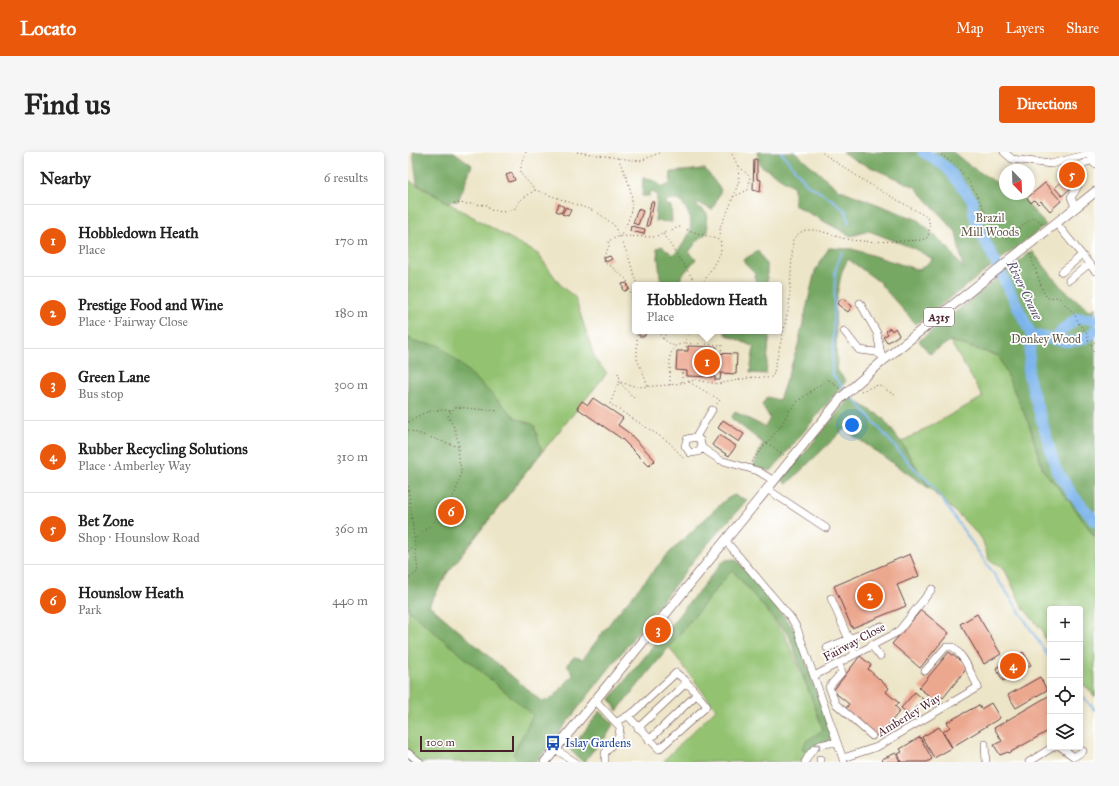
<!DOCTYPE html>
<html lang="en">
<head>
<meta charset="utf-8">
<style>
	body { margin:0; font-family:"IM FELL Great Primer",serif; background:#f6f6f6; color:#222 }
	.controls { position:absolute; right:12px; bottom:12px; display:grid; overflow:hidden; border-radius:4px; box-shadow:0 2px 6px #0003 }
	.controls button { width:36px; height:36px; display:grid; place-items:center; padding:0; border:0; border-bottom:1px solid #e0e0e0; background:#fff; color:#222; font:20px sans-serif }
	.compass { position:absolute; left:591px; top:12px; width:36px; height:36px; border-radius:50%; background:#fff; box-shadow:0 2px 6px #0003; rotate:157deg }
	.scale { position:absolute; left:12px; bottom:10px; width:94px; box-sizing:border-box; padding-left:4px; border:2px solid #4a1f2b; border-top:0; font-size:11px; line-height:14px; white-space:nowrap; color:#4a1f2b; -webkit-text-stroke:3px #fff; paint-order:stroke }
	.you { position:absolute; left:444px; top:273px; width:14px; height:14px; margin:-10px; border:3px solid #fff; border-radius:50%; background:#1a73e8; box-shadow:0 0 0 6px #1a73e833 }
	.badge { display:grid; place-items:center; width:26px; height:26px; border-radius:50%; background:#ea580c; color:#fff; font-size:13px; font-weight:700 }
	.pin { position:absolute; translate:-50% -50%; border:2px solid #fff; box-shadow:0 1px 4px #0006 }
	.popup { position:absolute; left:224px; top:130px; width:150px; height:52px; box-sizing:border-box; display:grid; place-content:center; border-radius:4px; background:#fff; filter:drop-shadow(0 1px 3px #0005); font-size:13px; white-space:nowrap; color:#767676 }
	.popup b { font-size:15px; color:#222 }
	.popup::after { content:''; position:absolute; left:50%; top:100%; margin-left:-8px; border:8px solid transparent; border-top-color:#fff }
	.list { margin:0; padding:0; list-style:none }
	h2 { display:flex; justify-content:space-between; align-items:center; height:52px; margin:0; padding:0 16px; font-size:17px }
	h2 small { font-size:13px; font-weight:400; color:#767676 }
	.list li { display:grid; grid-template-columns:26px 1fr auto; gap:12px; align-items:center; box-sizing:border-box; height:72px; padding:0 16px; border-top:1px solid #e0e0e0 }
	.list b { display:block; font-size:15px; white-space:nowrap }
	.list p { margin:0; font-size:13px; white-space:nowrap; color:#767676 }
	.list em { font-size:13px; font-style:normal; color:#767676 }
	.icon { flex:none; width:22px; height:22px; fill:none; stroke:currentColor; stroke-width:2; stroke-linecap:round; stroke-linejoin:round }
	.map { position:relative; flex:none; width:687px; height:610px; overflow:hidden; border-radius:4px }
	header { display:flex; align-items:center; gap:24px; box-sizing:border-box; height:56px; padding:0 20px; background:#ea580c; color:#fff }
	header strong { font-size:19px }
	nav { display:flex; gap:22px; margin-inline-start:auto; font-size:14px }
	.intro { display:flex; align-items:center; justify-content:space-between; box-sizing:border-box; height:96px; padding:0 24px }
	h1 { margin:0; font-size:28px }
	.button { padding:10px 18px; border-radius:4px; background:#ea580c; color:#fff; font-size:14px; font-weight:700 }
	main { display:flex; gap:24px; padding:0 24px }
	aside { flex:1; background:#fff; border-radius:4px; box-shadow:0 2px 6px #0003 }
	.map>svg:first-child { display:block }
	.green { fill:#93c271; stroke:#6e704e }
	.forest { fill:#76a863; stroke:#606447 }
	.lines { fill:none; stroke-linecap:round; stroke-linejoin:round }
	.stream { stroke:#7bb4eb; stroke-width:2 }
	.river { stroke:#7bb4eb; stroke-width:11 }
	.building { fill:#eca78f }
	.minor-casing { stroke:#623d42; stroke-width:8 }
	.major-casing { stroke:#623d42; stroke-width:10 }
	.path { stroke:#623d42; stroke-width:1; stroke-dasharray:1 3; stroke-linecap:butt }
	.minor { stroke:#fff; stroke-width:7 }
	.major { stroke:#fff; stroke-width:9 }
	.major-bridge-casing { stroke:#623d42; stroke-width:10; stroke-linecap:butt }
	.major-bridge { stroke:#fff; stroke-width:9 }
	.oneway { stroke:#ae9aa0 }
	.labels { text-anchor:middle; stroke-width:3.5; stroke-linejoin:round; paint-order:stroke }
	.shield { fill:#fff; stroke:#80626b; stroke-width:1 }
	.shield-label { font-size:11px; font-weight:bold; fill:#4a1f2b }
	.park-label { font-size:12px; fill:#645844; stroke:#fff }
	.street-label { font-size:12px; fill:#4a1f2b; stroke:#fff }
	.transit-label { font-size:12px; fill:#164399; stroke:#fff; text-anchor:start }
	.water-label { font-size:13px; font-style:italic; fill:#5b536e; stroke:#fff }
</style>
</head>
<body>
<header>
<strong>Locato</strong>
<nav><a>Map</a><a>Layers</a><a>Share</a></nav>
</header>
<div class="intro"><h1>Find us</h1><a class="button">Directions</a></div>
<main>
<aside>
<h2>Nearby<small>6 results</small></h2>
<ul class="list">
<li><span class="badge">1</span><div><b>Hobbledown Heath</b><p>Place</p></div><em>170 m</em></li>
<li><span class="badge">2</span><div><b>Prestige Food and Wine</b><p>Place · Fairway Close</p></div><em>180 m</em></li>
<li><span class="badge">3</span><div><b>Green Lane</b><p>Bus stop</p></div><em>300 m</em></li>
<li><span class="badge">4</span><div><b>Rubber Recycling Solutions</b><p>Place · Amberley Way</p></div><em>310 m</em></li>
<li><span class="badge">5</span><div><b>Bet Zone</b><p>Shop · Hounslow Road</p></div><em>360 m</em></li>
<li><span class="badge">6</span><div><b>Hounslow Heath</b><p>Park</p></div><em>440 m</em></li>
</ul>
</aside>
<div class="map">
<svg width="687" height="610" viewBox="0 0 687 610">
	<rect width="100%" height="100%" fill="#fff"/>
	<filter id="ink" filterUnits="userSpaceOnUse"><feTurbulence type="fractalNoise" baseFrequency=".025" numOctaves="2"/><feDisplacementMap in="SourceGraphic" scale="8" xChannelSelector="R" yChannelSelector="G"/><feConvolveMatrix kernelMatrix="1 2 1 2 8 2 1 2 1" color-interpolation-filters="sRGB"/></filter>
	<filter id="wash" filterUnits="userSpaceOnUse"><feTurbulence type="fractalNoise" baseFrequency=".012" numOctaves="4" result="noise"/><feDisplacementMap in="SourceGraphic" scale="16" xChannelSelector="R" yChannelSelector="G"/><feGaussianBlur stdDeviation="0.9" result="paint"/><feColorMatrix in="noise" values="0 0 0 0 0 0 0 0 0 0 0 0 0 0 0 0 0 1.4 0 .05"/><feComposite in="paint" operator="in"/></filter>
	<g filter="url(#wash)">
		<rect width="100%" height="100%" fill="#ede5c7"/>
		<path class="green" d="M0,28L130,102L154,135L167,145L187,208L199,221L134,300L40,420L21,453L149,583L128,610H0Z
			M542,189L591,204L622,275L635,318L662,350L687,385V545L680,536L672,531V457H642V501L634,478L615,456L596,416L581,408L574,387L554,366L522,337L493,290L575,245Z
			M324,412L377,483L420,584L405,594L392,610H258L256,608L308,557L257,490Z"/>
		<path class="forest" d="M5,0H46L64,13L50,49L39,50L9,32Z
			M349,0H387L430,37L510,68L540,96L555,117L548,80L507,35L449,9L434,0H545L562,14L597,36V42H608L613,45L638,73L508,172L473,133L474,132L440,107L434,119L427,152L429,218L438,229L363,319L345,315L355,291L323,266L327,260L357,275L362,266L354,253L359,245L371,248L389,197L407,119L421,96L444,97L511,118L525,107L505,96L461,79L443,84L386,53V35L352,13Z
			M297,17L313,38L304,58L289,50V54L299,61L300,80L290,88L281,100L288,107L273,125L272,133H253L249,96L254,94L265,103C284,85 290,68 271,48H258L257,52L263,54L264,70L247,69L249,43L243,39L241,44H234L235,26L247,29L254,35L262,32L263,20Z
			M350,99L359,114V133H348L347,122L338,113L335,108Z
			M624,99L653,135L682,159L687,155V385L662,350L635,318L622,275L591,204L542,189L522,202L511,189Z
			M317,179H362L358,222L342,221L346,195L317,182Z
			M0,184L6,190L31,193L59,218L108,266L126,273L134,300L40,420L21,453L134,550L145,546L165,523L159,512L166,505L175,507L207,464L260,402L317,348L326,343L339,348L290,403L128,610H111L105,602L125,563L0,458Z
			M442,246L474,265L493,290L522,337L436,277L379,332L374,328Z
			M328,407L379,468L389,483L424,586L404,601L394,597L398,589L415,578L381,484L324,418L209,559L202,547L316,408Z
			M192,559L205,571C202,586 184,596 177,610H175L162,598Z"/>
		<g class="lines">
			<path class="stream" d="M373,0L399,32L426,49L438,59L441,72
				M434,100L427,119L424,222L437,238
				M442,242L501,311L523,332L604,448L642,507
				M672,542L687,558"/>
			<path class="river" d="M515,0L538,15L564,48L566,63L572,79L623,182L620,222L648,317L664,342L687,369
				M623,182C643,187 672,198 687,178
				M647,188L655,177L670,166L687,167"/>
		</g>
		<g id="blocks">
			<path class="building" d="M346,7H349V27L353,28L352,40L345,38Z
				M664,10L668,15L667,29L665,34L654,44L647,36L657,25L659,20L658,12Z
				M104,21L107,28L101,30L98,23Z
				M637,31L653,49L642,59L633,49L630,52L626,48L623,51L619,46Z
				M243,50H246L241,74H238Z
				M151,52L156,55L153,61L148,59Z
				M158,55L163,58L160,64L154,62Z
				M230,57L235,59L230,73L225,71Z
				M223,74L237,77L236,82L222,79Z
				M202,104L204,107L198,110L196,106Z
				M219,131L221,138L216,139L214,132Z
				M434,146L444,154L440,160L429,152Z
				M482,176L484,179L487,176L491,183L479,191L475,185L480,182L478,179Z
				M231,179H237V184H231Z
				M280,194L309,195L308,201L329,202L328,222L313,221L312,228H307V225L279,224V219L268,218L269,199H280Z
				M185,246L215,266L210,273L221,281L247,308L241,314L214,287L169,256L174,249L180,253Z
				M315,268L336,282L331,290L310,276Z
				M311,283L328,294L321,304L304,293Z
				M502,402L511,424L489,433L498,454L444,476L426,434Z
				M513,458L541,481L512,516L484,492Z
				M569,462L593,502L576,512L552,472Z
				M541,500L560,515L535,546L533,544L528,549L511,536Z
				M615,500L623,513L595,529L588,516Z
				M452,504L463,513L460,517L481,536L478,540L491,551L487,554L492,559L470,585L437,558L441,552L425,539Z
				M632,525L639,538L608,556L600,543Z
				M507,540L515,547L502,563L493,556Z
				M642,543V578L601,601L600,600L592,603L586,593L594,589L586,576Z
				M583,551L592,566L544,595L535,580L542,575L539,570L571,553L573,557Z
				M531,575L544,596L526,606L514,585Z
				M512,585L524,607L519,610H493L490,602L494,600L492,597Z
				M488,601L492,610H475L474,607Z"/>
		</g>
	</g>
	<g filter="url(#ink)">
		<use href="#blocks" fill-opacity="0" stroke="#623d42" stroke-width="1"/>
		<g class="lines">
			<g class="minor-casing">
				<path id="minor" d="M596,0L604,7L643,12L684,1
					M667,55L663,45C671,35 673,27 673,14L676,11L686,8
					M648,71L687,119
					M654,120L674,103
					M661,128L681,112
					M452,151L469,181L473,202
					M436,179L451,198L468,200L474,204
					M288,285L304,258
					M294,296L292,288L288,285L279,287L277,294L282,301L290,300L294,296L312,308L350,319L366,329
					M359,337L418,376
					M317,388L383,466L389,476L436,610
					M423,446L447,502
					M463,493L472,504
					M419,496L473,474
					M430,511L434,520L421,535L428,552L464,584
					M406,524L490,480L524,437
					M187,548L212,575L211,584L197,601V610
					M209,570L226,560L268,521L277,528L298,553L297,556L251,597L220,564
					M230,576L279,530
					M241,588L289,542
					M577,592L578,610
					M653,595L666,605L675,599
					M147,597L167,610
					M0,601L12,610
					M435,606L469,595L570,535C562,520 558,506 545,495H538L517,519
					M397,610C405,594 412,590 429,591
					M412,610V607
					M621,610L645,595"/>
			</g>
			<g class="major-casing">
				<path id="major" d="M684,0L687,11
					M443,237L477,207L687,40
					M137,610L434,245"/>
			</g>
			<path class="path" d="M118,0L113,11V22L127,38L189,60L206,73L220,103L229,133
				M169,0L232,9L254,0
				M530,0L552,18L562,31L588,80L599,86L626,65L634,71
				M210,6C224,37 231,52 213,83
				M325,45L340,38L342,25L331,14
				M46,51L79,53L82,58L95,60L108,56L111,49L127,38
				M255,82L289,133
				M622,102L635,139L639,146L650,145L667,163L671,172L679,181L682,194L687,202
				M294,133L313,100L312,75L322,54L331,29L330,14L323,0
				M227,157L219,128L205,116L197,111L195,106L201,94L200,89L212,84L246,85L271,75L311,88
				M229,179V207L240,234
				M250,179L255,187
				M259,179L255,187L266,194
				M276,191L282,179
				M683,193L687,190
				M277,199L279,192
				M210,221L212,227L202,252L261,290L277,308
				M274,230V219
				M281,230L312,248L308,253
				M262,233V203L267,194L276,191L314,193L313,201
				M453,239L470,233L487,243
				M226,246L211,230L230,235L262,233L288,228L310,232L345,225L361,226L365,224L381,155L385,87C389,83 394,78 400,78C414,77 429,86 443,88C466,91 491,89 514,88L520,85L522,73L519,65L458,30L413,0
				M0,270C15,260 26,256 44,259
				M0,278L51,295C47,303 53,311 53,319C50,348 28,370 6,387
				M359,291L376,303
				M51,294L47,277L40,264L47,255L91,259
				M343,310L372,275L381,259L390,249L420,227L432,237
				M0,334L10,420L0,427
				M0,399L6,395"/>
			<use href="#minor" class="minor"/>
			<use href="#major" class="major"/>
			<g class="major-bridge-casing">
				<path id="major-bridge" d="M434,245L443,237"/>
			</g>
			<use href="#major-bridge" class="major-bridge"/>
		</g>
		<defs><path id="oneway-chevron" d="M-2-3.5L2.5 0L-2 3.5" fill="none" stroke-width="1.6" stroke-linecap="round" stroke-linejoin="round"/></defs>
		<use class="oneway" href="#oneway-chevron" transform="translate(410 594) rotate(-36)"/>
	</g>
	<defs>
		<g id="bus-bare" transform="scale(1.2)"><path d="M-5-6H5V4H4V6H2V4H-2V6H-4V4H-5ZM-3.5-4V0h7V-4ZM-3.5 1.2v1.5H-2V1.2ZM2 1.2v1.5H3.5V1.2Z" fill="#1a4fb4" stroke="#fff" stroke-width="2.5" paint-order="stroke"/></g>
	</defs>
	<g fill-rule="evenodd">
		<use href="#bus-bare" x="145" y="591"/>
	</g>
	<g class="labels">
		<rect class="shield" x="516" y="156" width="30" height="18" rx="3"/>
		<g class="shield-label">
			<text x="531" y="169">A315</text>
		</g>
		<g class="park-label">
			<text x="582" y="70">Brazil<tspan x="582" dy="14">Mill Woods</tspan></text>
			<text x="638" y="191">Donkey Wood</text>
		</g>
		<g class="street-label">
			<text transform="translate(446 490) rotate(-28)" y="4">Fairway Close</text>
			<text transform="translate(501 563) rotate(-31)" y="4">Amberley Way</text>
		</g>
		<g class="transit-label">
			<text x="157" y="595">Islay Gardens</text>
		</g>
		<g class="water-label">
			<text transform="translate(617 138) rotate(64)" y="5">River Crane</text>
		</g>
	</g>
</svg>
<div class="controls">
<button>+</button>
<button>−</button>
<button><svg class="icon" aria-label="locate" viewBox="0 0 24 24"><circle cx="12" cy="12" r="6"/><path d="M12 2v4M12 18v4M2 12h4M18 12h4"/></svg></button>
<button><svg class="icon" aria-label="layers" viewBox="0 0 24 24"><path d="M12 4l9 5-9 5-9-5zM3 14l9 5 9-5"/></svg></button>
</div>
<svg class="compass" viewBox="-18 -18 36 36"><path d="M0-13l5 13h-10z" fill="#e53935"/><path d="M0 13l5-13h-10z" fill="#767676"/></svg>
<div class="scale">100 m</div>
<div class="you"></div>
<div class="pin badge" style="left:299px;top:210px">1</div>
<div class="popup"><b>Hobbledown Heath</b>Place</div>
<div class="pin badge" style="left:462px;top:444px">2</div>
<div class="pin badge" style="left:250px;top:478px">3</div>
<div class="pin badge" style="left:605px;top:514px">4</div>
<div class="pin badge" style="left:664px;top:23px">5</div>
<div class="pin badge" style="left:43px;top:360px">6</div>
</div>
</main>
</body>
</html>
